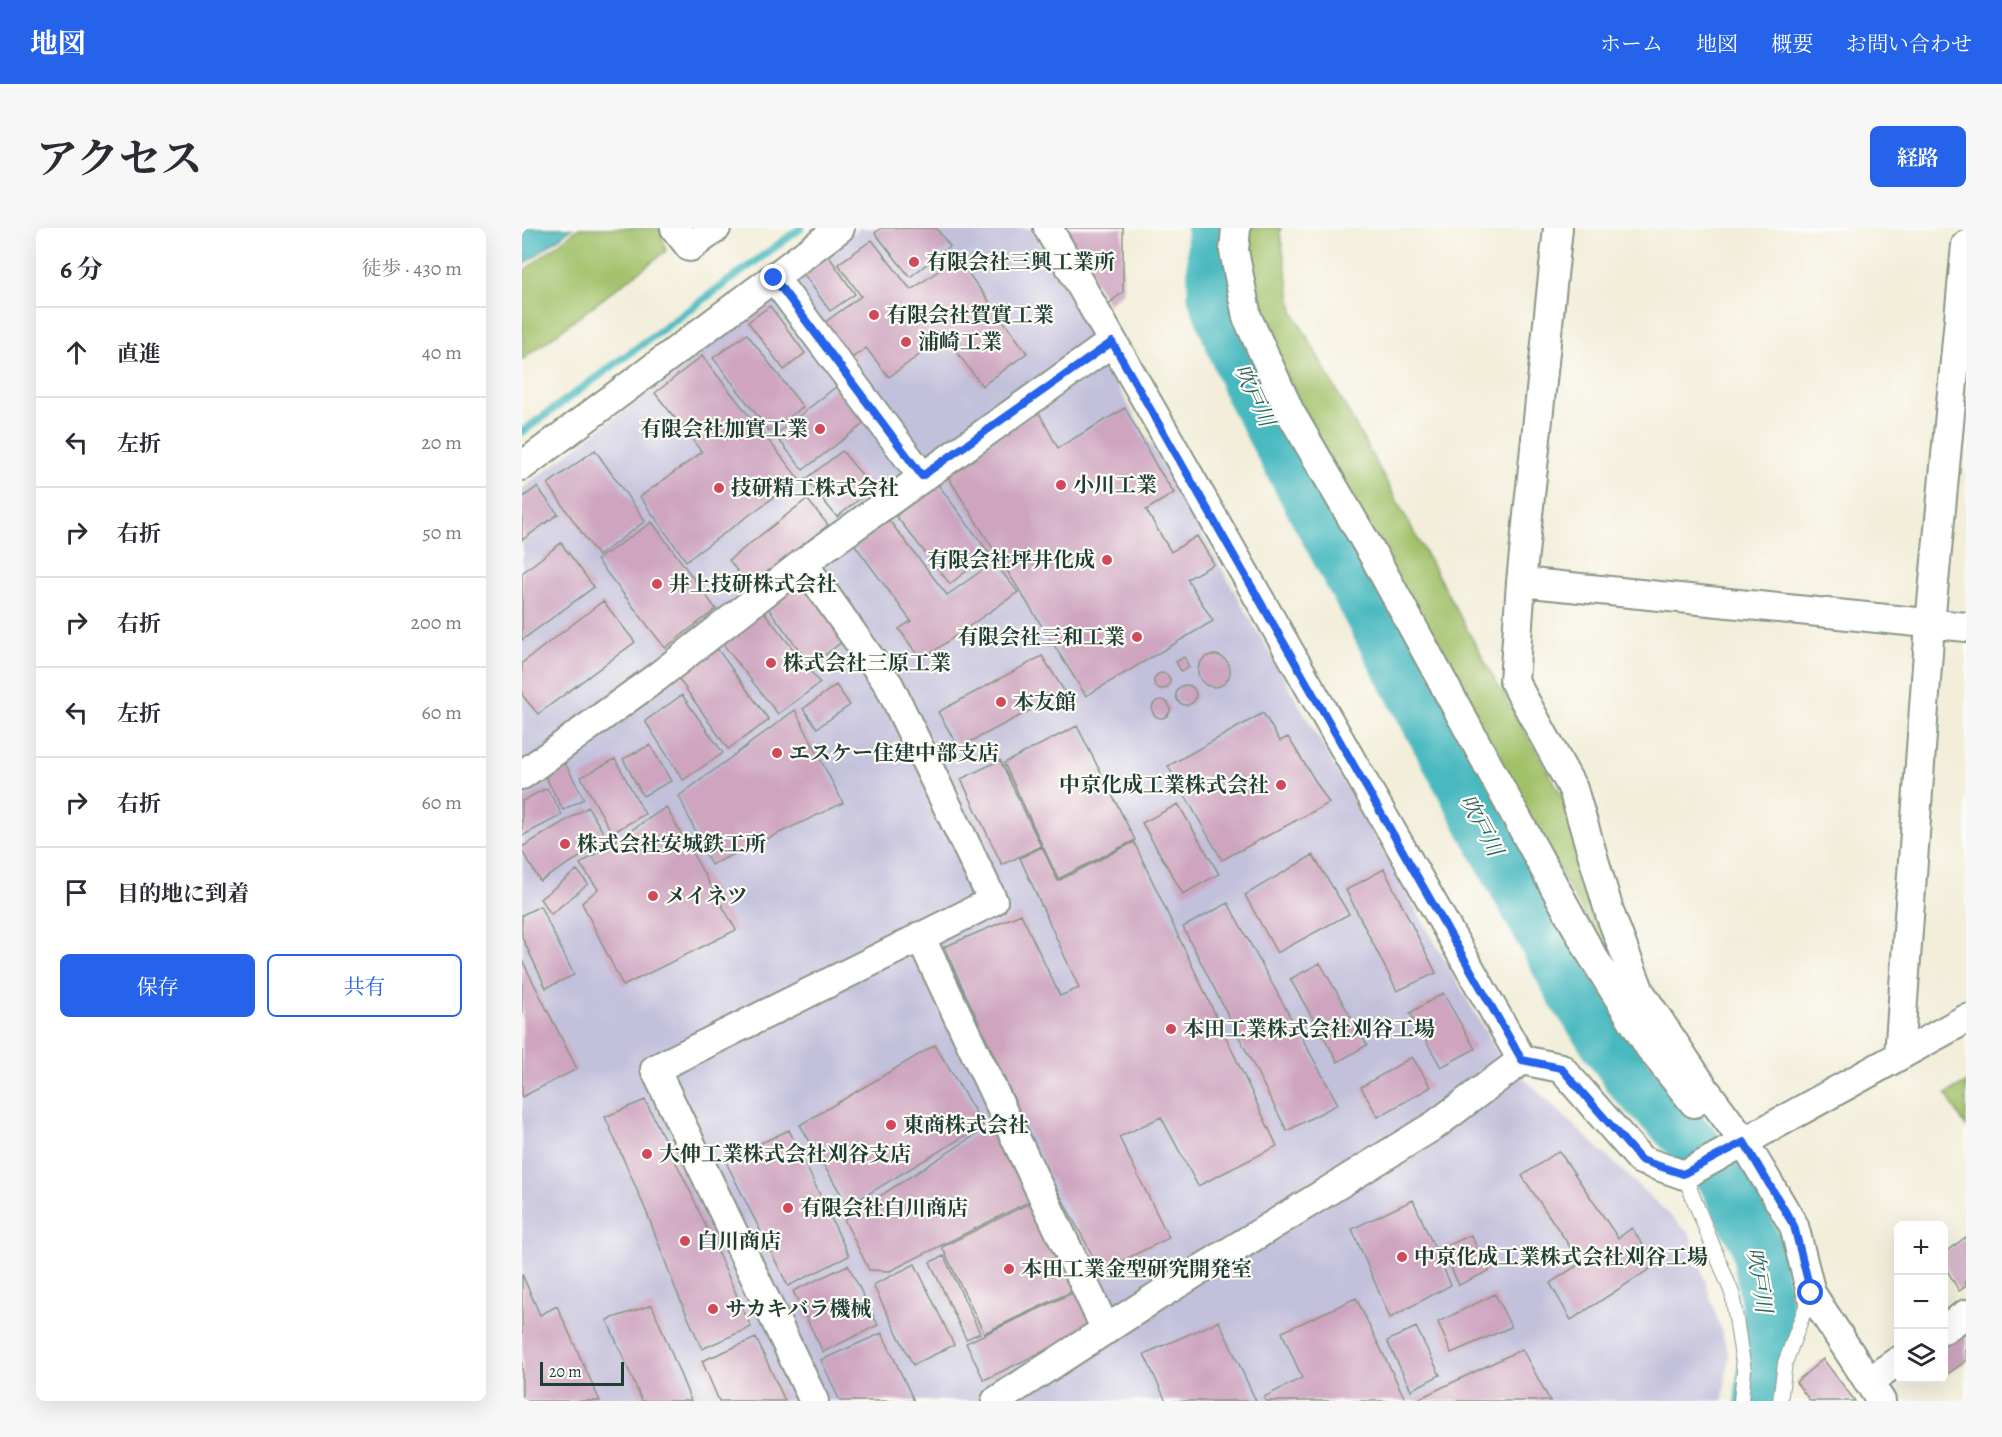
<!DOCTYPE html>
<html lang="ja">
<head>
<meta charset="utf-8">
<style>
	body { margin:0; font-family:Alegreya,"Noto Serif JP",serif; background:#f7f7f7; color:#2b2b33 }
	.controls { position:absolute; right:18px; bottom:18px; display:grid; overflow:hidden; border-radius:9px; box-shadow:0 6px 24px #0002 }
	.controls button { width:54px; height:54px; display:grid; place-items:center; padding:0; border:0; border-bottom:2px solid #e1e1e2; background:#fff; color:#2b2b33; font:30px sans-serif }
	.scale { position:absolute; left:18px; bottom:15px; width:84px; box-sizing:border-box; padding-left:6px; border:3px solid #1f3d34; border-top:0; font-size:16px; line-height:21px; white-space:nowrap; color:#1f3d34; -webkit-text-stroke:4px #fdfcf7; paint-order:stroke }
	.stop { position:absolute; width:18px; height:18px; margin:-14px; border:4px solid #2563eb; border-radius:50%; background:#fff }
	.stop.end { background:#2563eb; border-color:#fff; box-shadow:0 2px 6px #0008 }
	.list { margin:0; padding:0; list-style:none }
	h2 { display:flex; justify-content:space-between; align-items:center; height:78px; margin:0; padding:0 24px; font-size:26px }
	h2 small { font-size:20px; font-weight:400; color:#7c7c81 }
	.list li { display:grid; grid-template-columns:39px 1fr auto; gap:18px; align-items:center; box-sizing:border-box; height:90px; padding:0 24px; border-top:2px solid #e1e1e2 }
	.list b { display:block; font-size:22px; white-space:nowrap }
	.list em { font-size:20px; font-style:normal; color:#7c7c81 }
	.actions { display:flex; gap:12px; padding:18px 24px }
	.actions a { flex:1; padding:14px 0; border:2px solid #2563eb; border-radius:9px; text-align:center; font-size:21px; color:#2563eb }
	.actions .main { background:#2563eb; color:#fff }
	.icon { flex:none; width:33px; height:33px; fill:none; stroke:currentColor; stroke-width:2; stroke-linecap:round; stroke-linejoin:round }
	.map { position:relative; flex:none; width:1444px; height:1173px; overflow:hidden; border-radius:9px }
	header { display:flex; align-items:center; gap:36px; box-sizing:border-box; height:84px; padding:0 30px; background:#2563eb; color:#fff }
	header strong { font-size:28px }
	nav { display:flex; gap:33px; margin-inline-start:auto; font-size:21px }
	.intro { display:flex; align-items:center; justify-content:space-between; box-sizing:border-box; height:144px; padding:0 36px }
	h1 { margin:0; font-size:42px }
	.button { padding:15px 27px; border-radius:9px; background:#2563eb; color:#fff; font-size:21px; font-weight:700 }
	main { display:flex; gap:36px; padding:0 36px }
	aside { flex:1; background:#fff; border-radius:9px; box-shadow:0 6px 24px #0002 }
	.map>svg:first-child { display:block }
	.industrial { fill:#c3c0db }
	.green { fill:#a1c169; stroke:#607f4e; stroke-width:1.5 }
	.water { fill:#4ab9c0; stroke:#347b7a; stroke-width:1.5 }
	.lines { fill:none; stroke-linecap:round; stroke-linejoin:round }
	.stream { stroke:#4ab9c0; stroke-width:8 }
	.river { stroke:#4ab9c0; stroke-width:51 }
	.building { fill:#cea4bf }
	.lane-casing { stroke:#899687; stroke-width:16 }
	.street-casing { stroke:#899687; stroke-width:32 }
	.lane { stroke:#fff; stroke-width:14 }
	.street { stroke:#fff; stroke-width:28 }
	.route { stroke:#2563eb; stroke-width:8 }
	.poi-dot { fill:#d1495b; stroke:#fdfcf7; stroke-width:2 }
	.labels { text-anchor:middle; stroke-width:4.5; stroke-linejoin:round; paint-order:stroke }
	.poi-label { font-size:21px; font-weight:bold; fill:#1f3d34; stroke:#fdfcf7; text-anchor:start }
	.water-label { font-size:22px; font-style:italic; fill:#2c625e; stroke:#fdfcf7 }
</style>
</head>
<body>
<header>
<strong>地図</strong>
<nav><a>ホーム</a><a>地図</a><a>概要</a><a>お問い合わせ</a></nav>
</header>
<div class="intro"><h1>アクセス</h1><a class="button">経路</a></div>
<main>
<aside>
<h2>6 分<small>徒歩 · 430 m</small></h2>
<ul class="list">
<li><svg class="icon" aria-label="ahead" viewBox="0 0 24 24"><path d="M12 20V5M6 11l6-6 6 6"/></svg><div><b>直進</b></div><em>40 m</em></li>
<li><svg class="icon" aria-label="left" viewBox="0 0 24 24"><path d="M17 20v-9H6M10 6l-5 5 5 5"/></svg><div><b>左折</b></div><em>20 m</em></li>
<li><svg class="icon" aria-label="right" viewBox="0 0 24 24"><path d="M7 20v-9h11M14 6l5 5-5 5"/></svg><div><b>右折</b></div><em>50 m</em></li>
<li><svg class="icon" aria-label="right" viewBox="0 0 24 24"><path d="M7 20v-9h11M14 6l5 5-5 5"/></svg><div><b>右折</b></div><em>200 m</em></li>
<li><svg class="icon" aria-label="left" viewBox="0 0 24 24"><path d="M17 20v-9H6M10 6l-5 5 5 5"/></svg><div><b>左折</b></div><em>60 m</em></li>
<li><svg class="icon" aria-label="right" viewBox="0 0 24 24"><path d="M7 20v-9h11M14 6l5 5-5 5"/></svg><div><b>右折</b></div><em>60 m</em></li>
<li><svg class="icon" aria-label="arrive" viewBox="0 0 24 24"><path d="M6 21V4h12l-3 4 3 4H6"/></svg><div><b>目的地に到着</b></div></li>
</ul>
<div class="actions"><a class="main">保存</a><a>共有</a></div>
</aside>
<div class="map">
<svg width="1444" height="1173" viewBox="0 0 1444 1173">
	<rect width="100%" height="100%" fill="#fdfcf7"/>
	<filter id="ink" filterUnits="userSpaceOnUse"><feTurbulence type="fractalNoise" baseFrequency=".0167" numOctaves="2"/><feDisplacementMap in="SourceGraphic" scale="12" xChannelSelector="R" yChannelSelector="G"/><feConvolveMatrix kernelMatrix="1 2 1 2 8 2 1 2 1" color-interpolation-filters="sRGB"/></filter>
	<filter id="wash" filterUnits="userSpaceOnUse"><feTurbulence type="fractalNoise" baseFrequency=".008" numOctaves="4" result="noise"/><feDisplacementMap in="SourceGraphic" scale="24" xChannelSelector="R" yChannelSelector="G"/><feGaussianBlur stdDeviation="1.35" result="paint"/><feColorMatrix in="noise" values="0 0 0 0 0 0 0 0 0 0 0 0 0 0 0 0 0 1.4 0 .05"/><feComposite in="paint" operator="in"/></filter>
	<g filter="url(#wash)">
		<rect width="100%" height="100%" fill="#f3eeda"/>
		<path class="industrial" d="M338,0H510L584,138L977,827L1168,1006L1207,1127L1201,1173H0V261Z"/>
		<path class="green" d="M57,0H138L144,23L0,132V44Z
			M722,0H759L758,5L771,83L974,454L1041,569L1117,784L860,327L732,88Z
			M1444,855V899L1424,866Z"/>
		<path class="water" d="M0,0H50L0,38Z"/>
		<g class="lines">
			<path class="stream" d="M0,204L279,0"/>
			<path class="river" d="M690,0L691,68L727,161L1049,763L1108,851L1173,917L1201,951L1234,1016L1246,1085L1238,1173"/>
		</g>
		<g id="blocks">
			<path class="building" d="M359,0H414L428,18L388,49L353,5Z
				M542,0H601V64L586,76Z
				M350,12L389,62L435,30L505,125L460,158L423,108L367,149L344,120L328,131L302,95L339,68L316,36Z
				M303,23L333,66L308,83L278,41Z
				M248,78L283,125L262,142L226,94Z
				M225,106L281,179L247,203L191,130Z
				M180,128L277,251L164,333L118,269L180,224L133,165Z
				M315,158L344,194L281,242L253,207Z
				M603,180L635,239L652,265L624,282L649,324L675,308L692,336L665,351L691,393L564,468L424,246L516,183L536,220Z
				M73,222L123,293L76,328L26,256Z
				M320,223L351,260L315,289L284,251Z
				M415,255L467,325L428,356L374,288Z
				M15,259L36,286L0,312V270Z
				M285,271L306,297L227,359L207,332Z
				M366,291L425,367L472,334L496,364L399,432L377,401L389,393L332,316Z
				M130,294L194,381L143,420L75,332Z
				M39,315L72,359L0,412V345Z
				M279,354L322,412L289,438L246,380Z
				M81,373L113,414L16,486L0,467V435Z
				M241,383L298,455L256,486L200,415Z
				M194,419L247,492L206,521L154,447Z
				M676 443a16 16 0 1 1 32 0a16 16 0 1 1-32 0Z
				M520,428L543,464L437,520L416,484Z
				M662,429L667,439L659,443L654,434Z
				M632 453a8 8 0 1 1 16 0a8 8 0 1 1-16 0Z
				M314,457L328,477L295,500L281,481Z
				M654 467a10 10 0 1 1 20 0a10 10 0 1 1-20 0Z
				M160,467L201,525L161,552L123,493Z
				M630 481a9 9 0 1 1 18 0a9 9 0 1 1-18 0Z
				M273,482L321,575L189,637L157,568Z
				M741,485L758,513L766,509L807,575L700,632L646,538Z
				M555,498L613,612L536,651L482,535Z
				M128,517L149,553L121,568L101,531Z
				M93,531L123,586L90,605L59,549Z
				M478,532L519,618L480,637L439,551Z
				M43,535L62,571L41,582L22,546Z
				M25,560L40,587L0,608V573Z
				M656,576L697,646L661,666L620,595Z
				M66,579L86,612L18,653L0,623V619Z
				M144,579L214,702L101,758L60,675L76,661L58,636Z
				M612,614L755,918L676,958L639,889L597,909L647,1010L579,1043L525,943L422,719L499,686L538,768L557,760L498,630L520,619L536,653Z
				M791,627L827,686L755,725L723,667Z
				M862,641L914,745L875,763L824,662Z
				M55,642L66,656L29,686L18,671Z
				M706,675L816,876L765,903L661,699Z
				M18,678L52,747L24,760L0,709V687Z
				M0,732L55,841L0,869Z
				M798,735L845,817L816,834L768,751Z
				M921,765L953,821L919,839L888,785Z
				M413,817L461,897L326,978L278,897Z
				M890,829L909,859L856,889L839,859Z
				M123,872L168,963L229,1099L180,1121L154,1062L125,985L83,889Z
				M472,895L510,972L368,1043L347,1042L322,991Z
				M267,902L327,1028L266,1058L203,932Z
				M1037,923L1096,1010L1110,1000L1134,1037L1049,1092L1028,1055L1059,1035L1000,948Z
				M891,972L929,1057L868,1090L830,1001Z
				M512,973L553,1062L462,1105L420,1019Z
				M949,1007L967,1043L937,1057L920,1020Z
				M1444,1009V1058L1437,1063L1422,1037V1025Z
				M422,1028L458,1105L444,1111L408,1034Z
				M393,1036L432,1117L391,1137L351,1057Z
				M326,1037L356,1097L301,1124L271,1063Z
				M0,1046L18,1087L35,1078L78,1173H0Z
				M559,1061L569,1100L462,1152L444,1115Z
				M973,1066L989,1099L929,1125L916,1094Z
				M834,1070L884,1173H744L742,1169L780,1150L760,1104Z
				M130,1077L169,1173H120L85,1092Z
				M697,1093L734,1173H644L622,1126Z
				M894,1099L918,1147L889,1162L865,1113Z
				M1444,1099V1133L1422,1148V1115Z
				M360,1105L392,1173H318L299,1132Z
				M234,1110L263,1173H197L180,1133Z
				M1000,1121L1028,1173H892Z
				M1301,1131L1333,1173H1288L1274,1154Z"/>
		</g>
	</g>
	<g filter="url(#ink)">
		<use href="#blocks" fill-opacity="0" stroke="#899687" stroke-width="1.5"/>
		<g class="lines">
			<g class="lane-casing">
				<path id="lane" d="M1162,947L1210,1065L1222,1142L1219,1173
					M1258,1173L1263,1135L1289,1065"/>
			</g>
			<g class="street-casing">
				<path id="street" d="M153,0L168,19L194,0
					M526,0L1000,832L1039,840L1119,932L1162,947L1444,791
					M714,0L712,23L725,89L768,184L853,330L1068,724L1128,820L1172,875
					M1036,0L999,354L992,453L1051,561L1088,686L1118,764L1182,860L1222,914L1272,998L1289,1065L1359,1173
					M252,50L400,248
					M0,238L318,0
					M281,335L367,457L471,673L133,841L292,1173
					M999,354L1444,399
					M0,547L135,449L281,335L590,114
					M398,708L584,1102
					M1377,828L1408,396L1444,17
					M1422,1101L1444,1086
					M1346,1154L1376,1133
					M474,1173L634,1069L913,897L1000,832"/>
			</g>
			<use href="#lane" class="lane"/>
			<use href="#street" class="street"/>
		</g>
	</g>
	<g class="lines" filter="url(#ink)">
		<path class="route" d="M252,50L400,248L590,114L1000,832L1039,840L1119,932L1161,946L1222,914L1272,998L1289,1065"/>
	</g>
	<g class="poi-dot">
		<circle cx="392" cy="34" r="6"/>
		<circle cx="352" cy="87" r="6"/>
		<circle cx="384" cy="114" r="6"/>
		<circle cx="298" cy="201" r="6"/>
		<circle cx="539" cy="257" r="6"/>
		<circle cx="197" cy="260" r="6"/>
		<circle cx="585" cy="332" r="6"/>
		<circle cx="135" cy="356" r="6"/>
		<circle cx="615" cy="409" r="6"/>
		<circle cx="249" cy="435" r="6"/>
		<circle cx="479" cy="474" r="6"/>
		<circle cx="255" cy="525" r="6"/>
		<circle cx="759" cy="557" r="6"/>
		<circle cx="43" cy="616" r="6"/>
		<circle cx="131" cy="668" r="6"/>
		<circle cx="649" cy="801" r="6"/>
		<circle cx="369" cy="897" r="6"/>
		<circle cx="125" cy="926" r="6"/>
		<circle cx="266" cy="980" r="6"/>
		<circle cx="163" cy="1013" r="6"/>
		<circle cx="880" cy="1029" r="6"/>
		<circle cx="487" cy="1041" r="6"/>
		<circle cx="191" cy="1081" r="6"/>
	</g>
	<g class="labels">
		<g class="poi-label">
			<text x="404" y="41">有限会社三興工業所</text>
			<text x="364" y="94">有限会社賀實工業</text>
			<text x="396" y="121">浦崎工業</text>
			<text x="286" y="208" text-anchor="end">有限会社加實工業</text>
			<text x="551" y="264">小川工業</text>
			<text x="209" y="267">技研精工株式会社</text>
			<text x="573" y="339" text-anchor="end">有限会社坪井化成</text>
			<text x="147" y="363">井上技研株式会社</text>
			<text x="603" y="416" text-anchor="end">有限会社三和工業</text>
			<text x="261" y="442">株式会社三原工業</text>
			<text x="491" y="481">本友館</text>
			<text x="267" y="532">エスケー住建中部支店</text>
			<text x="747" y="564" text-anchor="end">中京化成工業株式会社</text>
			<text x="55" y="623">株式会社安城鉄工所</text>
			<text x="143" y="675">メイネツ</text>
			<text x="661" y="808">本田工業株式会社刈谷工場</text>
			<text x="381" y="904">東商株式会社</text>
			<text x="137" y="933">大伸工業株式会社刈谷支店</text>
			<text x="278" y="987">有限会社白川商店</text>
			<text x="175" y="1020">白川商店</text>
			<text x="892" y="1036">中京化成工業株式会社刈谷工場</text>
			<text x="499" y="1048">本田工業金型研究開発室</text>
			<text x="203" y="1088">サカキバラ機械</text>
		</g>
		<g class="water-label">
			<text transform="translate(733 167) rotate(65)" y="8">吹戸川</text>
			<text transform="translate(960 597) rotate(62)" y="8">吹戸川</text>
			<text transform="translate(1238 1052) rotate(81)" y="8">吹戸川</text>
		</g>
	</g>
</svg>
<div class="controls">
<button>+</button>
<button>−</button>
<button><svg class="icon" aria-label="layers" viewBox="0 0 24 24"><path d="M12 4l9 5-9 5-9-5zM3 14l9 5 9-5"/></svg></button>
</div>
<div class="scale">20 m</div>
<div class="stop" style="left:1289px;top:1065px"></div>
<div class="stop end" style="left:252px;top:50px"></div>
</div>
</main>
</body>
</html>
